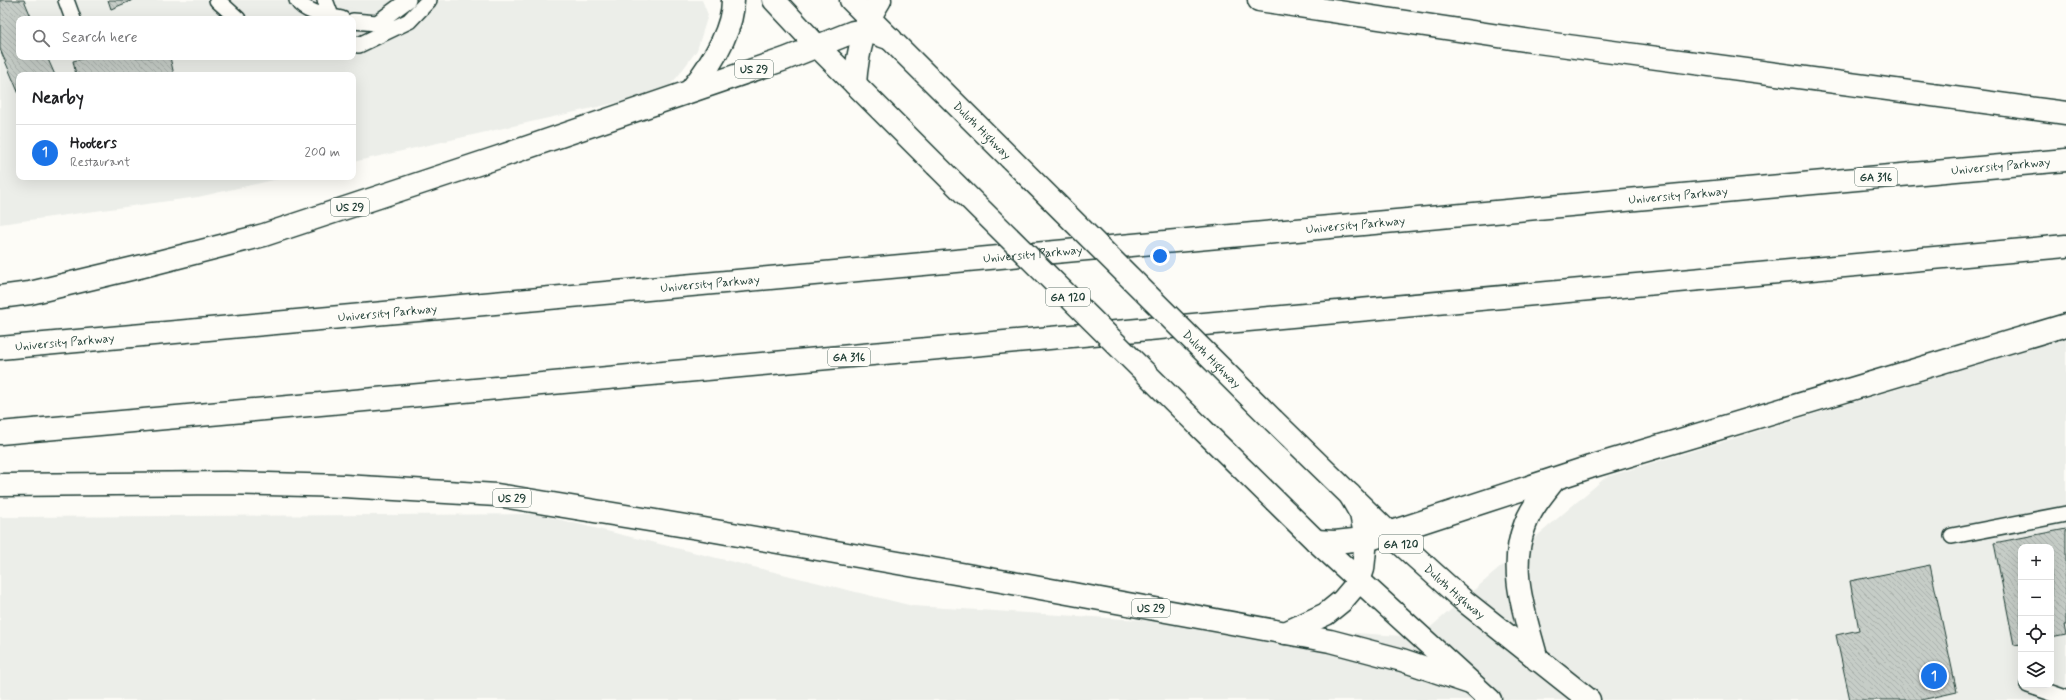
<!DOCTYPE html>
<html lang="en">
<head>
<meta charset="utf-8">
<style>
	body { margin:0; font-family:Mynerve,sans-serif; background:#f2f2f2; color:#202124 }
	.controls { position:absolute; right:12px; bottom:12px; display:grid; overflow:hidden; border-radius:8px; box-shadow:0 4px 16px #0002 }
	.controls button { width:36px; height:36px; display:grid; place-items:center; padding:0; border:0; border-bottom:1px solid #e0e0e0; background:#fff; color:#202124; font:20px sans-serif }
	.you { position:absolute; left:1160px; top:256px; width:14px; height:14px; margin:-10px; border:3px solid #fff; border-radius:50%; background:#1a73e8; box-shadow:0 0 0 6px #1a73e833 }
	.badge { display:grid; place-items:center; width:26px; height:26px; border-radius:50%; background:#1a73e8; color:#fff; font-size:13px; font-weight:700 }
	.pin { position:absolute; translate:-50% -50%; border:2px solid #fff; box-shadow:0 1px 4px #0006 }
	.list { margin:0; padding:0; list-style:none }
	h2 { display:flex; justify-content:space-between; align-items:center; height:52px; margin:0; padding:0 16px; font-size:17px }
	h2 small { font-size:13px; font-weight:400; color:#757577 }
	.list li { display:grid; grid-template-columns:26px 1fr auto; gap:12px; align-items:center; box-sizing:border-box; height:56px; padding:0 16px; border-top:1px solid #e0e0e0 }
	.list b { display:block; font-size:15px; white-space:nowrap }
	.list p { margin:0; font-size:13px; white-space:nowrap; color:#757577 }
	.list em { font-size:13px; font-style:normal; color:#757577 }
	.icon { flex:none; width:22px; height:22px; fill:none; stroke:currentColor; stroke-width:2; stroke-linecap:round; stroke-linejoin:round }
	.map { position:relative; flex:none; width:2066px; height:700px; overflow:hidden }
	.search { position:absolute; background:#fff; box-shadow:0 4px 16px #0002; left:16px; top:16px; width:340px; height:44px; display:flex; align-items:center; gap:10px; box-sizing:border-box; padding:0 14px; border-radius:8px; color:#757577; font-size:15px }
	.panel { position:absolute; background:#fff; box-shadow:0 4px 16px #0002; left:16px; top:72px; width:340px; height:108px; border-radius:8px }
	.map>svg:first-child { display:block }
	.built { fill:#eceee9; fill-rule:evenodd }
	.building { fill:url(#building-back-hatch); stroke:#1f3d34 }
	.lines { fill:none; stroke-linecap:round; stroke-linejoin:round }
	.lane-casing { stroke:#1f3d34; stroke-width:18 }
	.primary-casing { stroke:#1f3d34; stroke-width:25 }
	.highway-casing { stroke:#1f3d34; stroke-width:25 }
	.lane { stroke:#fdfcf7; stroke-width:15 }
	.primary { stroke:#fdfcf7; stroke-width:22 }
	.highway { stroke:#fdfcf7; stroke-width:22 }
	.primary-bridge-casing { stroke:#1f3d34; stroke-width:25; stroke-linecap:butt }
	.primary-bridge { stroke:#fdfcf7; stroke-width:22 }
	.labels { text-anchor:middle; stroke-width:3.5; stroke-linejoin:round; paint-order:stroke }
	.shield { fill:#fdfcf7; stroke:#62766e; stroke-width:1 }
	.shield-label { font-size:11px; font-weight:bold; fill:#1f3d34 }
	.street-label { font-size:12px; fill:#1f3d34; stroke:#fdfcf7 }
</style>
</head>
<body>
<div class="map">
<svg width="2066" height="700" viewBox="0 0 2066 700">
	<defs>
		<pattern id="building-back-hatch" width="6" height="6" patternUnits="userSpaceOnUse"><rect width="6" height="6" fill="#c6cdc7"/><path d="M-1 5l2 2M0 0l6 6M5-1l2 2" fill="none" stroke="#aab1ac"/></pattern>
	</defs>
	<rect width="100%" height="100%" fill="#fdfcf7"/>
	<filter id="ink" filterUnits="userSpaceOnUse"><feTurbulence type="fractalNoise" baseFrequency=".025" numOctaves="2"/><feDisplacementMap in="SourceGraphic" scale="8" xChannelSelector="R" yChannelSelector="G"/><feConvolveMatrix kernelMatrix="1 2 1 2 8 2 1 2 1" color-interpolation-filters="sRGB"/></filter>
	<g filter="url(#ink)">
		<path class="built" d="M0,0H702L708,15L697,50L678,76L664,92L353,162V75H19V177H287L198,197L0,224ZM19,19H353V57H19Z
			M2066,338V700H0V517H11L537,514L913,606L1419,637L1606,477ZM2021,547H2051V685H2021Z"/>
		<path class="building" d="M0,0H24L32,19H19V57H47L55,75H19V94L0,49Z
			M108,0H133L111,9Z
			M90,57H170L174,75H76L73,61Z
			M2066,529V625H2064L2066,635L2051,638V547H2021V644L2014,645L1994,543Z
			M1930,565L1957,692L1921,700H1850L1836,635L1859,630L1850,581Z"/>
		<g class="lines">
			<g class="lane-casing">
				<path id="lane" d="M66,0L73,19
					M217,0L238,19
					M297,0C305,13 328,16 342,19
					M325,0L331,16
					M353,21L377,23L408,0
					M353,44L359,45L409,21L429,0
					M1952,536L2066,514
					M2028,685L2066,698"/>
			</g>
			<g class="primary-casing">
				<g id="primary">
					<path d="M774,0L817,46L936,165"/>
					<path id="s1" d="M851,0L1010,158"/>
					<path id="s2" d="M1273,420L1390,534L1463,600L1589,700"/>
					<path d="M1201,428L1316,541L1490,700"/>
				</g>
			</g>
			<g class="highway-casing">
				<g id="highway">
					<path d="M1259,0L1538,42L2066,113"/>
					<path d="M855,84C857,54 863,26 880,0"/>
					<path d="M691,90C710,66 733,31 733,0"/>
					<path d="M0,297L30,293L143,266L264,235L499,157L785,59L853,32L865,30L891,39"/>
					<path id="s3" d="M0,348L2066,160"/>
					<path d="M0,433L2066,246"/>
					<path d="M0,485L226,483L344,486L497,495L704,529L1018,584L1330,641L1402,660L1470,683"/>
					<path d="M1316,541L1335,542L1373,538L1590,467L2066,325"/>
					<path d="M1285,633L1326,614L1342,601L1359,581L1363,569L1366,540L1361,514L1350,495"/>
					<path d="M1537,660C1526,617 1507,570 1525,525C1531,508 1544,493 1555,479"/>
				</g>
			</g>
			<use href="#lane" class="lane"/>
			<use href="#primary" class="primary"/>
			<use href="#highway" class="highway"/>
			<g class="primary-bridge-casing">
				<g id="primary-bridge">
					<path id="s4" d="M1010,158L1273,420"/>
					<path d="M936,165L1201,428"/>
				</g>
			</g>
			<use href="#primary-bridge" class="primary-bridge"/>
		</g>
	</g>
	<g class="labels">
		<g class="shield">
			<rect x="735" y="60" width="38" height="18" rx="3"/>
			<rect x="1855" y="168" width="42" height="18" rx="3"/>
			<rect x="331" y="198" width="38" height="18" rx="3"/>
			<rect x="1046" y="288" width="44" height="18" rx="3"/>
			<rect x="828" y="348" width="42" height="18" rx="3"/>
			<rect x="493" y="489" width="38" height="18" rx="3"/>
			<rect x="1379" y="535" width="44" height="18" rx="3"/>
			<rect x="1132" y="599" width="38" height="18" rx="3"/>
		</g>
		<g class="shield-label">
			<text x="754" y="73">US 29</text>
			<text x="1876" y="181">GA 316</text>
			<text x="350" y="211">US 29</text>
			<text x="1068" y="301">GA 120</text>
			<text x="849" y="361">GA 316</text>
			<text x="512" y="502">US 29</text>
			<text x="1401" y="548">GA 120</text>
			<text x="1151" y="612">US 29</text>
		</g>
		<g class="street-label">
			<text dy="4" stroke="none"><textPath href="#s1" startOffset="185">Duluth Highway</textPath></text>
			<text dy="4" stroke="none"><textPath href="#s3" startOffset="2009">University Parkway</textPath></text>
			<text dy="4" stroke="none"><textPath href="#s3" startOffset="1685">University Parkway</textPath></text>
			<text dy="4" stroke="none"><textPath href="#s3" startOffset="1361">University Parkway</textPath></text>
			<text dy="4" stroke="none"><textPath href="#s3" startOffset="1037">University Parkway</textPath></text>
			<text dy="4" stroke="none"><textPath href="#s3" startOffset="713">University Parkway</textPath></text>
			<text dy="4" stroke="none"><textPath href="#s3" startOffset="389">University Parkway</textPath></text>
			<text dy="4" stroke="none"><textPath href="#s3" startOffset="65">University Parkway</textPath></text>
			<text dy="4" stroke="none"><textPath href="#s4" startOffset="285">Duluth Highway</textPath></text>
			<text dy="4" stroke="none"><textPath href="#s2" startOffset="250">Duluth Highway</textPath></text>
		</g>
	</g>
</svg>
<div class="controls">
<button>+</button>
<button>−</button>
<button><svg class="icon" aria-label="locate" viewBox="0 0 24 24"><circle cx="12" cy="12" r="6"/><path d="M12 2v4M12 18v4M2 12h4M18 12h4"/></svg></button>
<button><svg class="icon" aria-label="layers" viewBox="0 0 24 24"><path d="M12 4l9 5-9 5-9-5zM3 14l9 5 9-5"/></svg></button>
</div>
<div class="you"></div>
<div class="pin badge" style="left:1934px;top:676px">1</div>
<div class="search"><svg class="icon" aria-label="search" viewBox="0 0 24 24"><circle cx="10" cy="10" r="6"/><path d="M15 15l6 6"/></svg>Search here</div>
<section class="panel">
<h2>Nearby<small></small></h2>
<ul class="list">
<li><span class="badge">1</span><div><b>Hooters</b><p>Restaurant</p></div><em>200 m</em></li>
</ul>
</section>
</div>
</body>
</html>
